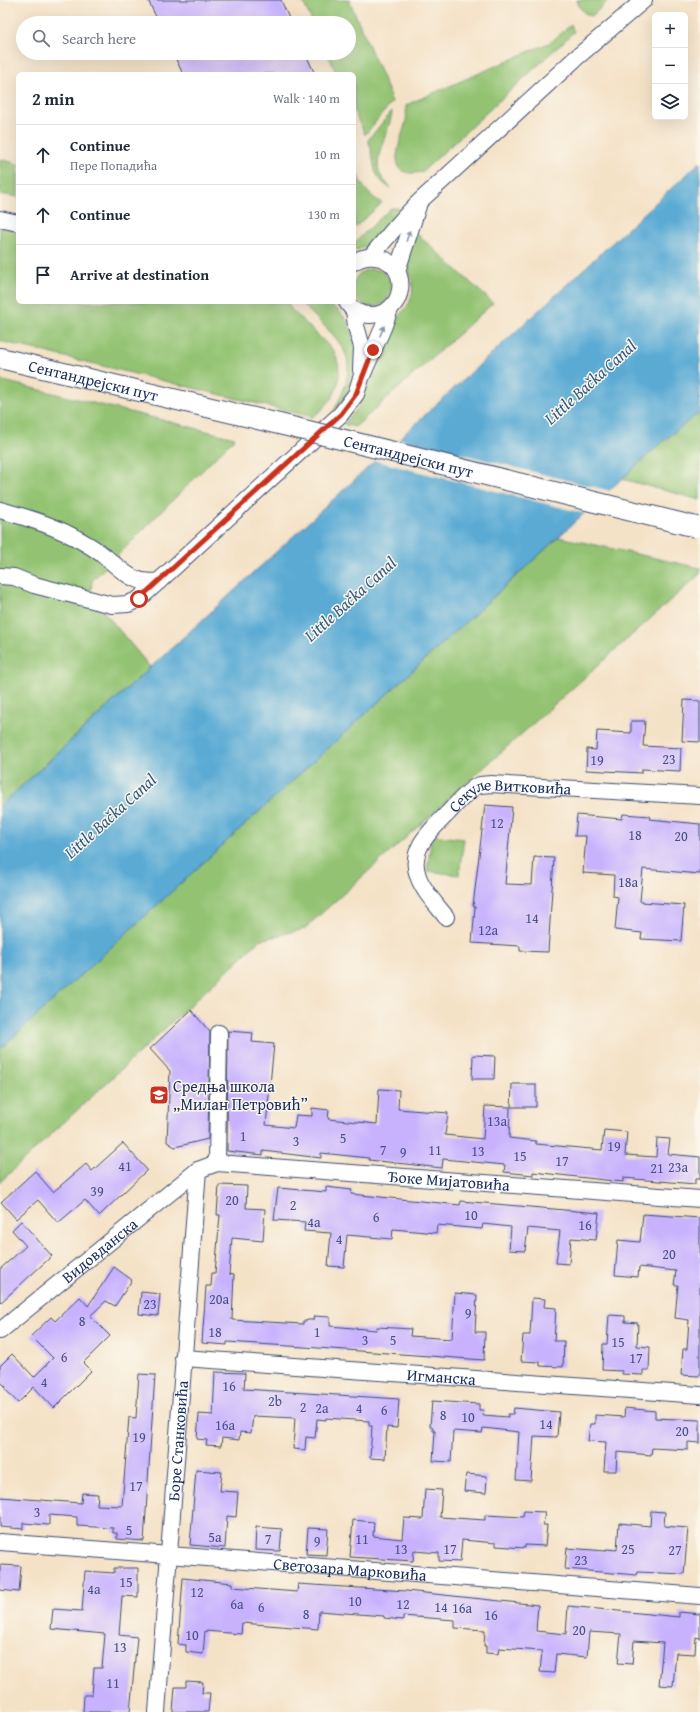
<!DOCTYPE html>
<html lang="en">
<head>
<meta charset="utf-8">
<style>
	body { margin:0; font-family:"Gentium Book Plus",serif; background:#f2f2f3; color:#1f2937 }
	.controls { position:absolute; right:12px; top:12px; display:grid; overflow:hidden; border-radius:6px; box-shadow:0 4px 16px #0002 }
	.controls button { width:36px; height:36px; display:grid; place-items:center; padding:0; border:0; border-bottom:1px solid #e0e1e3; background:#fff; color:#1f2937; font:20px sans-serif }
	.stop { position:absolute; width:12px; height:12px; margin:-9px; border:3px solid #c8321e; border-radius:50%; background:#fff }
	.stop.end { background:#c8321e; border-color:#fff; box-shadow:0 1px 4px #0008 }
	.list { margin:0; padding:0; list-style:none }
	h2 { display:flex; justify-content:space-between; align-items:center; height:52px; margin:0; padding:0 16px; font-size:17px }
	h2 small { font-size:13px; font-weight:400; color:#747a83 }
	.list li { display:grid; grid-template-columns:26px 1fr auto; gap:12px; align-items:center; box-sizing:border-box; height:60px; padding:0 16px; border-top:1px solid #e0e1e3 }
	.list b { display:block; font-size:15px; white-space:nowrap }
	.list p { margin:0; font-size:13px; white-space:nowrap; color:#747a83 }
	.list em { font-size:13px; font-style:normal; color:#747a83 }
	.icon { flex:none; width:22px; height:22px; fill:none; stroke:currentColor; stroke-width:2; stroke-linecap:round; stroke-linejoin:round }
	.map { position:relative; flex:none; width:700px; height:1712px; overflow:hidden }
	.search { position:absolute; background:#fff; box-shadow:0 4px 16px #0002; left:16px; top:16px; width:340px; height:44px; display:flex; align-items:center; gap:10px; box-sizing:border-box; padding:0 14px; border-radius:22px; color:#747a83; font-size:15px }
	.panel { position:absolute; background:#fff; box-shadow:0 4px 16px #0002; left:16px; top:72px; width:340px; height:232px; border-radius:6px }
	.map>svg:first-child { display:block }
	.green { fill:#93c372; stroke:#577968 }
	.water { fill:#5aaad4; stroke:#3a6c99 }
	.pier { fill:#f4e2c7 }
	.building { fill:#c8b2fe }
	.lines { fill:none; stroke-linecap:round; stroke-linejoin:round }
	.minor-casing { stroke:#3c4a6e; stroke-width:18 }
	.major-casing { stroke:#3c4a6e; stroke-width:22 }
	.minor { stroke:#fff; stroke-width:16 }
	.major { stroke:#fff; stroke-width:20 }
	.major-bridge-casing { stroke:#3c4a6e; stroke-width:22; stroke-linecap:butt }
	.major-bridge { stroke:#fff; stroke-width:20 }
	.oneway { fill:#8d97ae }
	.route { stroke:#c8321e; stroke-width:5 }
	.labels { text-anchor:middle; stroke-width:3; stroke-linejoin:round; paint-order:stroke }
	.number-label { font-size:14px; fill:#465086 }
	.street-label { font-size:16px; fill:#1b2f5e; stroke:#fbf7ec }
	.poi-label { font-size:16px; fill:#1b2f5e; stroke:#fbf7ec; text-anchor:start }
	.water-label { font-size:17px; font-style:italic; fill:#315a87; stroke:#fbf7ec }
</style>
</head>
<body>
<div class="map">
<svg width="700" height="1712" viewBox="0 0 700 1712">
	<rect width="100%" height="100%" fill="#fbf7ec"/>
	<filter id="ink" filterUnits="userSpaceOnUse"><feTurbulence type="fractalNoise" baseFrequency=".025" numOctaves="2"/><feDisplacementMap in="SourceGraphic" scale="8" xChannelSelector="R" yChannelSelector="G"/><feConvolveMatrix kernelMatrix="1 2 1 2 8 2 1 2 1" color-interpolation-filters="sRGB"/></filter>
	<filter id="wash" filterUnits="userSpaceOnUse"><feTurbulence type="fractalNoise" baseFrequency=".012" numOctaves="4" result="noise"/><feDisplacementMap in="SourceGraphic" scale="16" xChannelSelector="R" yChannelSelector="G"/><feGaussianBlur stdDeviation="0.9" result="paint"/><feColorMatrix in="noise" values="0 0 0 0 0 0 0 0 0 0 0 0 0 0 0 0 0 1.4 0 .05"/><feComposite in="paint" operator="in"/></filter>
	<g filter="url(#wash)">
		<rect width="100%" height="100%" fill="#f4e2c7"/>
		<path class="green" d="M302,0H349L388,90L392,102L365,135L354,111V74H337L327,53H349V23H313Z
			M577,0H609L592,16C583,14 579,8 577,0Z
			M571,25L574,32L422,172C382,180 401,141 406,121C407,116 406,110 406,105L551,42Z
			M392,111C391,129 374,154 379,171C380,178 388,183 390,188C368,174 377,161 368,140Z
			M354,152C357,158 356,162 356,168C358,183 369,196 382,203L354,228Z
			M0,159L18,164V197L0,194Z
			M391,208H399L400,211L378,242L354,251V243Z
			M0,227L18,230V302H287L291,309L334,351C346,377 336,402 312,417L0,341Z
			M415,232L493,303L355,427L344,424C349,418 354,413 358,407C372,382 374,351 389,327C396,316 408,310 411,298C416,284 407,272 408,258C408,250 412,240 415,232Z
			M353 288a19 19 0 1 1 38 0a19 19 0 1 1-38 0Z
			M300,302H327L339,311L347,321L354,334L358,363L351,385L343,400L333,412C366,353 340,343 300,302Z
			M0,380L235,438L92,581L91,596L150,667L0,806Z
			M700,412V500L622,479L662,442Z
			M559,537L700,568V574L304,929L260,940L0,1182V1049Z
			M432,835L464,839L459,875L427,871Z"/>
		<path class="water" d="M700,162V412L662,442L0,1049V806Z"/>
		<path class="pier" d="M396,438L611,491L587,514L372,460Z"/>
		<g id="blocks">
			<path class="building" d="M148,0H281L291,23H159Z
				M173,53H305L315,74H183Z
				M684,700L700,701V742L682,741Z
				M631,721H645L643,746L681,748L680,771L642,769V773L586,770L587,749L596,750L597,731L631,733Z
				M485,805L512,807L505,884L532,885L534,857L554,858L548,952L520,951V946L472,943L475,907L473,906Z
				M623,814L650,816L649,819L700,824V874L643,869L640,901L641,902L684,905L681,941L641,939L642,933L615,930L618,897L613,896L614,875L583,873L586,836H575L577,815L622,819Z
				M191,1010L210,1032L208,1139L175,1147L167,1142L170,1071L150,1049Z
				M228,1031L253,1033L252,1042L274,1044L266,1125L294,1128L296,1115L312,1116V1108L329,1110L328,1119L377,1124L379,1089L399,1090L398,1109L448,1113L445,1135L483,1139L485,1106L510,1107L509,1138L536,1141V1144L602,1150L604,1130L627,1132L625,1155L656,1157L657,1138L670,1139L668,1154L700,1157V1179H695V1184L623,1178V1182L533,1172V1175L504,1172L505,1165L443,1159L442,1168L369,1160V1158L321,1153V1158L263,1151V1155L227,1151Z
				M473,1055L495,1056L494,1079H472Z
				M512,1084H536V1107H511Z
				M123,1143L147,1170L99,1216L85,1200L58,1223L38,1200L16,1219L1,1202L35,1171L53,1192L86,1164L92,1171Z
				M219,1185L247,1186L246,1208L265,1209L263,1241L232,1238L229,1274L234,1275L232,1320L303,1324V1321H307V1320H313L314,1316L330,1317V1326L376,1330L377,1327L411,1329L410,1336L452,1339L455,1293L477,1295L475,1332H485L484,1360L304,1347L227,1342V1345L202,1343L206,1286H211L212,1273H215L220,1215H217Z
				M326,1187L352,1190L351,1194L460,1205L461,1201L599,1213L596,1240L571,1238L569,1264L556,1263L560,1231L528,1228L525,1251L509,1250L511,1227L483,1224L482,1229L437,1225L436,1233L393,1229L392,1239L347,1235L344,1267L328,1266L331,1233L304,1231L305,1222L274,1220L278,1188L326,1192Z
				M643,1214L700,1218V1376L681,1375L683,1349H687L689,1320L675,1318L678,1285H674L676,1271L639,1267L638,1277L615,1275L618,1240L640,1242Z
				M21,1221L52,1256L0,1303V1269L26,1246L12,1230Z
				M114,1267L132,1280L115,1306L106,1301L90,1316L110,1336L83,1363L91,1371L54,1408L34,1387L18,1403L5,1389L6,1387L0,1381V1366L12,1354L34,1377L53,1358L31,1336L51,1317L55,1321L80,1297L88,1306Z
				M141,1292L160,1294L158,1316L139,1314Z
				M532,1298L545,1299L544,1307L556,1308L554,1341H564L563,1367L540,1366V1362L521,1361L523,1335H530Z
				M609,1315L625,1316V1322L638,1323L637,1346L650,1347L649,1370H643V1375L622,1374V1371L602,1370L603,1344H607Z
				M215,1372L245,1373L244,1389L399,1399L397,1428L387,1427L385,1459L370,1458L372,1426H369V1421L326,1418V1420L317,1419L315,1438L306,1437L305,1450L293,1449L295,1418L253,1416L251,1433L240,1432L239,1440L222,1438L221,1446L206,1445L207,1440L197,1439L199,1414L213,1415Z
				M139,1374L155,1375L144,1541L117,1539V1533H113V1528L77,1526V1517L49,1515V1525L23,1523V1529L0,1527V1497L81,1503L82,1493L98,1494L97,1505L122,1506L129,1417L136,1418Z
				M432,1401L479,1404V1410H484L483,1415L508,1417V1414H513L514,1408L559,1412L557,1437L534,1436L531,1481L516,1480L519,1432L483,1428L482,1433L453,1431L451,1462L433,1461L435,1431H433V1427H430Z
				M625,1408L655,1411V1418L700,1420V1443L688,1442V1450L652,1448L651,1455L617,1452L616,1471H604L606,1442L588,1441L590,1424H595V1415L624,1417Z
				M196,1470L222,1472L220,1491L238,1492L236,1517L227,1516L225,1548L190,1545Z
				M466,1474L487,1476L486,1493L464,1491Z
				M425,1489L442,1490L440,1517L485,1520V1515L523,1517L524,1511L545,1512L543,1525H547L545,1546L525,1545V1548L496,1546V1543L462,1540L460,1562L439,1561V1553L414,1551L413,1561L350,1557L353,1520L374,1522L373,1536L402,1539L404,1518L423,1519Z
				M651,1511L665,1512L664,1526L688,1528L684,1574L638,1572L637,1575L565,1569L567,1548L606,1551V1549L617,1550L619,1523L650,1526Z
				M256,1527L282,1529L280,1551L255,1550Z
				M308,1528L328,1529L326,1555L306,1554Z
				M0,1565L21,1566L19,1592L0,1590Z
				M114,1568H138V1597L122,1596L119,1635L137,1637L130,1712H83L84,1695H92L94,1668H102L105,1634L51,1629L53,1609L82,1611L85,1571L114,1573Z
				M183,1578L232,1583V1587L297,1592L298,1584L406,1591L538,1605L536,1631L566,1634L568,1606L679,1617V1612L700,1614V1638L696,1637L695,1654L676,1653L673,1686L659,1685L663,1643L634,1641L632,1664L618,1663L621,1634L589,1632L587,1657L556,1654L554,1673L540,1672L542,1651L499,1648L498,1654L486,1653V1646H484L485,1630L455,1628V1620L403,1616V1620L384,1618V1616L319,1611L318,1629L242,1623L241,1634L205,1631L203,1654L186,1652V1645L178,1644Z
				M186,1681L203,1682L202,1693H210L208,1712H173L175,1687H186Z"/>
		</g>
	</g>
	<g filter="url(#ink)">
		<use href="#blocks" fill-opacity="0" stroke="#3c4a6e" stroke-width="1"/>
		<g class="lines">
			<g class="minor-casing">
				<g id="minor">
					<path d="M0,219L18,223"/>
					<path d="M371,256C387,238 402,218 420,201L576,58L644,0"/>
					<path d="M397,271L418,206"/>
					<path d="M347,302C351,310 361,315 370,315C407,316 412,261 375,257C367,256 360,258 354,262"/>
					<path d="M354,310L356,326L362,347L361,370"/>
					<path d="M0,510C25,517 49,524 72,536C82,541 94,548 103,555C121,569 134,586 159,581L341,414L356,394L361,378L383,328L390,309"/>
					<path d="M0,576L14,577L34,585L112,605L128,604L139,599L159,581"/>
					<path id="s1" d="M446,917C436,904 423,891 418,876C408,850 431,830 448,813C456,804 465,794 475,787L480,785L491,784L700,796"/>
					<path d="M217,1163L219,1033"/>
					<path id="s2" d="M0,1331L198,1170L217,1163L700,1199"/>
					<path id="s3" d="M183,1358L700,1395"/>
					<path id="s4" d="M0,1542L700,1596"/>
					<path id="s5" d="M157,1712L198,1170"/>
				</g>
			</g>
			<g class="major-casing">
				<g id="major">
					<path id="s6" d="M0,358L296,428"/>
				</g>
			</g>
			<use href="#minor" class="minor"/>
			<use href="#major" class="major"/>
			<g class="major-bridge-casing">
				<g id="major-bridge">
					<path id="s7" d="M296,428L696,527"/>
				</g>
			</g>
			<use href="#major-bridge" class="major-bridge"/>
		</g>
		<defs><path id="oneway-solid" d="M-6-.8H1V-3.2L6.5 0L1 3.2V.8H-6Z"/></defs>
		<g class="oneway">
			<use href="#oneway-solid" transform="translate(408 236) rotate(-71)"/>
			<use href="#oneway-solid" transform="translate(382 331) rotate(-67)"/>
		</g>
	</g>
	<g class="lines" filter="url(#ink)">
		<path class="route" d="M139,599L341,414L356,394L373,350"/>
	</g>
	<defs>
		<g id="school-square" transform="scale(1)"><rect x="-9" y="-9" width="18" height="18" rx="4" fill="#c8321e" stroke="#fbf7ec"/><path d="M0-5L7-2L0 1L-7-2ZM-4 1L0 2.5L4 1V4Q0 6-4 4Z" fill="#fff"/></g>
	</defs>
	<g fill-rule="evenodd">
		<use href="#school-square" x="159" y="1095"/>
	</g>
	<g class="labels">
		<g class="number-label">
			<text x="669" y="764">23</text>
			<text x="597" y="765">19</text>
			<text x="497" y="828">12</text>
			<text x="635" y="840">18</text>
			<text x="681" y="841">20</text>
			<text x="628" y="887">18a</text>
			<text x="532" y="923">14</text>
			<text x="488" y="935">12a</text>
			<text x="497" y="1126">13a</text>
			<text x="243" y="1141">1</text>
			<text x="343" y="1143">5</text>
			<text x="296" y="1146">3</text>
			<text x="614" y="1151">19</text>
			<text x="383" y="1155">7</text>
			<text x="435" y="1155">11</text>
			<text x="478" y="1156">13</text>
			<text x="403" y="1157">9</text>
			<text x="520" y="1161">15</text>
			<text x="562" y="1166">17</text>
			<text x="125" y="1171">41</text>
			<text x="678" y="1172">23a</text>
			<text x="657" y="1173">21</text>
			<text x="97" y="1196">39</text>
			<text x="232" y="1205">20</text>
			<text x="293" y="1210">2</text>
			<text x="471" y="1220">10</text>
			<text x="376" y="1222">6</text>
			<text x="314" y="1227">4a</text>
			<text x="585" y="1230">16</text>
			<text x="339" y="1244">4</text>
			<text x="669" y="1259">20</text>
			<text x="219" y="1304">20a</text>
			<text x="150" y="1309">23</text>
			<text x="468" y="1318">9</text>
			<text x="82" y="1326">8</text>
			<text x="215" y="1337">18</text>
			<text x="317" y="1337">1</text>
			<text x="365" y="1345">3</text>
			<text x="393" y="1345">5</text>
			<text x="618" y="1347">15</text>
			<text x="64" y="1362">6</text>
			<text x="636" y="1363">17</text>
			<text x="44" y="1387">4</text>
			<text x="229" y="1391">16</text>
			<text x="275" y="1406">2b</text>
			<text x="303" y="1412">2</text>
			<text x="322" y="1413">2a</text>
			<text x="359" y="1413">4</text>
			<text x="384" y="1415">6</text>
			<text x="443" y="1420">8</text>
			<text x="468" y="1422">10</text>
			<text x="546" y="1429">14</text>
			<text x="225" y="1430">16a</text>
			<text x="682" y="1436">20</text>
			<text x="139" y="1442">19</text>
			<text x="136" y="1491">17</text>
			<text x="37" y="1517">3</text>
			<text x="129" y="1535">5</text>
			<text x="215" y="1542">5a</text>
			<text x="268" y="1544">7</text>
			<text x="362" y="1544">11</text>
			<text x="317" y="1546">9</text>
			<text x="401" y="1554">13</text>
			<text x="450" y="1554">17</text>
			<text x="628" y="1554">25</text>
			<text x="675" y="1555">27</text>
			<text x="581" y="1565">23</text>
			<text x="126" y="1587">15</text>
			<text x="94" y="1594">4a</text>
			<text x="197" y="1597">12</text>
			<text x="355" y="1606">10</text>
			<text x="237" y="1609">6a</text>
			<text x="403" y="1609">12</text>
			<text x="261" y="1612">6</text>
			<text x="441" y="1612">14</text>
			<text x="462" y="1613">16a</text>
			<text x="306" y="1619">8</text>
			<text x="491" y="1620">16</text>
			<text x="579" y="1635">20</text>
			<text x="192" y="1640">10</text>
			<text x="120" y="1652">13</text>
			<text x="113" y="1688">11</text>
		</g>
		<g class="street-label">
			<text dy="6" stroke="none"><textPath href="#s6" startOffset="96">Сентандрејски пут</textPath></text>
			<text dy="6" stroke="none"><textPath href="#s7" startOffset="116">Сентандрејски пут</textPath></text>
			<text dy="6" stroke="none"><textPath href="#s1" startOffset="194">Секуле Витковића</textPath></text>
			<text dy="6" stroke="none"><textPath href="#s2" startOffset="508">Ђоке Мијатовића</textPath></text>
			<text dy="6" stroke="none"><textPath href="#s2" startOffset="128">Видовданска</textPath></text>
			<text dy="6" stroke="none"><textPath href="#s3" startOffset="259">Игманска</textPath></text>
			<text dy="6" stroke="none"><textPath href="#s5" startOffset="272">Боре Станковића</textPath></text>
			<text dy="6" stroke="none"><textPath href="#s4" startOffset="351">Светозара Марковића</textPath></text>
		</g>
		<g class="poi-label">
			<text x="173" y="1092">Средња школа<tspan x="173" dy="18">„Милан Петровић”</tspan></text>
		</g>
		<g class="water-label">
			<text transform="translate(590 382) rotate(-42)" y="6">Little Bačka Canal</text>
			<text transform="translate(350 599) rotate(-42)" y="6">Little Bačka Canal</text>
			<text transform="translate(110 816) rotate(-42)" y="6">Little Bačka Canal</text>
		</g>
	</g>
</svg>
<div class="controls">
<button>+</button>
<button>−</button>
<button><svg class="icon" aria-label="layers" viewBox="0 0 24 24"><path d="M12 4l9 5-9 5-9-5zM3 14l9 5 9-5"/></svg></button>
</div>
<div class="stop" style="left:139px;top:599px"></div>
<div class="stop end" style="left:373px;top:350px"></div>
<div class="search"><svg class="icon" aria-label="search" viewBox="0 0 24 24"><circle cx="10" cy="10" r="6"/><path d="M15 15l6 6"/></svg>Search here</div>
<section class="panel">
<h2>2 min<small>Walk · 140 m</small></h2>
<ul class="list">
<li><svg class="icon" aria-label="ahead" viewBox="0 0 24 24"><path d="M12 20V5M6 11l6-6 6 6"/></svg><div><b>Continue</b><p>Пере Попадића</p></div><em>10 m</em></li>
<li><svg class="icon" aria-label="ahead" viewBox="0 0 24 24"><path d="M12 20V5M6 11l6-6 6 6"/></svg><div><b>Continue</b></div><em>130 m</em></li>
<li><svg class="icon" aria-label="arrive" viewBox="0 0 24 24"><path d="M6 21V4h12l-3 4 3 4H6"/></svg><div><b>Arrive at destination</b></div></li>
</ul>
</section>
</div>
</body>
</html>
